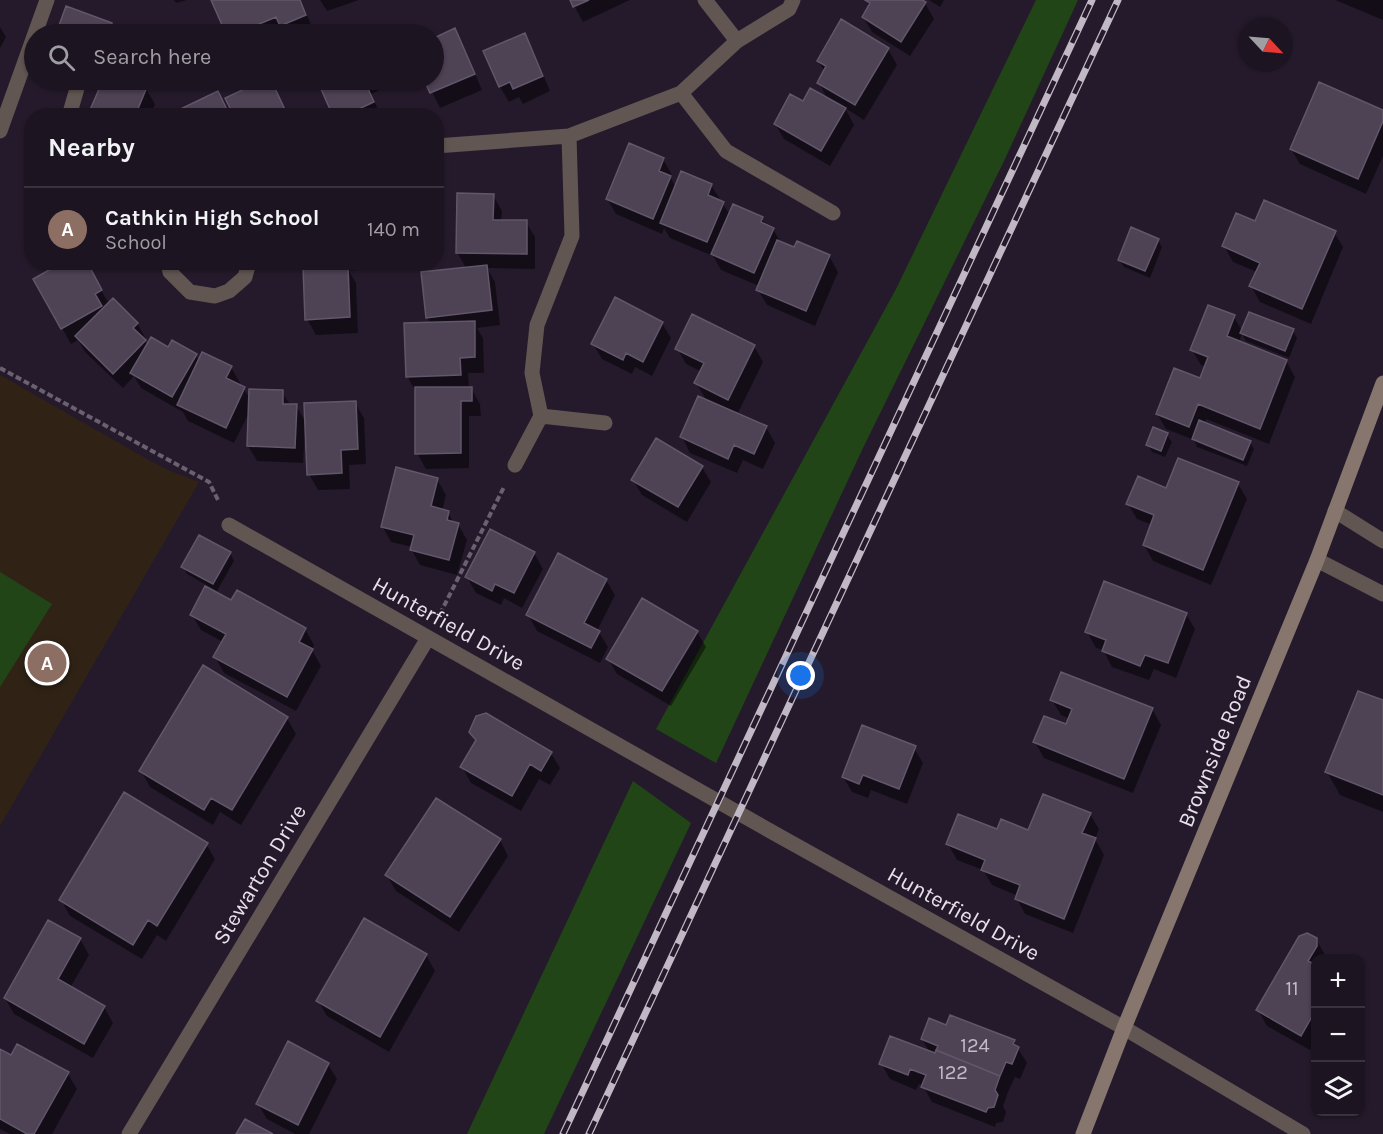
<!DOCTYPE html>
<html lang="en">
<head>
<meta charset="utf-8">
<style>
	body { margin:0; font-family:Karla,sans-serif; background:#29212d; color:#f1f3f6 }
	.controls { position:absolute; right:18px; bottom:18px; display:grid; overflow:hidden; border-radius:12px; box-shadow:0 2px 4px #0004 }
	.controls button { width:54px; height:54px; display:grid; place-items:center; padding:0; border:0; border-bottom:2px solid #3a333e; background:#1c1420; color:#f1f3f6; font:30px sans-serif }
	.compass { position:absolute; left:1239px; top:18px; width:54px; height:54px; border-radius:50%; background:#1c1420; box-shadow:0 2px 4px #0004; rotate:116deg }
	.you { position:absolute; left:801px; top:676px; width:21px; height:21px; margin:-15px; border:4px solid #fff; border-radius:50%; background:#1a73e8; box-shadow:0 0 0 9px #1a73e833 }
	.badge { display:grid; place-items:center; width:39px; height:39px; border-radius:50%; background:#e6ad36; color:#fff; font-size:20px; font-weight:700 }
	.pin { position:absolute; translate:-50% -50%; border:3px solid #fff; box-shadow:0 2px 6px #0006 }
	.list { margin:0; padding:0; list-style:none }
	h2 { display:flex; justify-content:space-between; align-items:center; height:78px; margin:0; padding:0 24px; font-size:26px }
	h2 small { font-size:20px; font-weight:400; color:#a09ea5 }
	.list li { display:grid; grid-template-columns:39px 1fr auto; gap:18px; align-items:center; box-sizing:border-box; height:84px; padding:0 24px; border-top:2px solid #3a333e }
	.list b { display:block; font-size:22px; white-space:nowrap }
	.list p { margin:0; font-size:20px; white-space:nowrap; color:#a09ea5 }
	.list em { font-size:20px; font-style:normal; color:#a09ea5 }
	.icon { flex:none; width:33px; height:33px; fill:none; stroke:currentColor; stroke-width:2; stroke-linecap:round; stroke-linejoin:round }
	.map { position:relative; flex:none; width:1383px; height:1134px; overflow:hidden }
	.search { position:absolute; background:#1c1420; box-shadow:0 2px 4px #0004; left:24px; top:24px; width:420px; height:66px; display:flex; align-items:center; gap:15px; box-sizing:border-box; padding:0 21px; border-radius:33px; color:#a09ea5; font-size:22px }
	.panel { position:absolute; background:#1c1420; box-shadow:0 2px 4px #0004; left:24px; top:108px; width:420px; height:162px; border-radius:24px }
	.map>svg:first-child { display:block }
	.education { fill:#302316 }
	.green { fill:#224518 }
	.shadow { fill:#0007; fill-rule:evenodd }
	.building { fill:#4e4255; stroke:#62566a; stroke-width:1.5 }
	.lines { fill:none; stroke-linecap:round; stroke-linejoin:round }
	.path { stroke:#6a606f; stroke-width:4; stroke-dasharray:6 3; stroke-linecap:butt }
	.lane { stroke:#615652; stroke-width:15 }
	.street { stroke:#615652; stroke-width:15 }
	.secondary { stroke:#87766e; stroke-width:15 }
	.rail-casing { stroke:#c0b8c4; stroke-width:7 }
	.rail { stroke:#251a2b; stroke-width:4.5; stroke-dasharray:14; stroke-linecap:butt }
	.labels { text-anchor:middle; stroke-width:4.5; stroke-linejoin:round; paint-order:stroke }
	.number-label { font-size:20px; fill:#c2b9c6 }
	.street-label { font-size:22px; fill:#e8e1ec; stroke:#251a2b }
</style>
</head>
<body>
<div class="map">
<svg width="1383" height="1134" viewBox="0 0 1383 1134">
	<rect width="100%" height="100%" fill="#251a2b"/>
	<path class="education" d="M0,375L147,459L168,470L199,482L0,826Z"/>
	<path class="green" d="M1036,0H1078L1004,161L863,448L716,763L656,729L896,289Z
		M0,572L52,604L0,687Z
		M633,781L691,823L544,1134H467Z"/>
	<path class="shadow" d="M174,0H187L176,3Z
		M213,0H300L314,31L305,34H286L285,32L279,34H228Z
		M320,0H359L327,11Z
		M571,0H630L583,22Z
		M866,0H919L925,3L934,19L910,56L872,32L863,17L870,7Z
		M929,0H944L940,7Z
		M1335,0H1383V20Z
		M67,8L111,25L117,34H58Z
		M0,27L6,37L0,48Z
		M454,30L463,46L482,90L440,108L426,80H434V39Z
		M524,35L533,50L550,91L523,104L519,97L509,102L500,87L485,51Z
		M888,49L897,65L864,120L845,108L854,125L830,166L784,139L775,124L803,103L828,100L819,83L825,72L818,61Z
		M83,80H124L146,89L155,104L150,116H95L92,110L102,87Z
		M319,80H389L391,85L371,94L381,116H334Z
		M1383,112V156L1366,194L1300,164L1291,149Z
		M663,159L672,175L671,179L676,187L711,185L730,215L762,218L767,227L773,229L781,243L795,249L829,256L838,272L815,326L767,305L758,290L759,286L721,270L713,256L670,238L664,228L662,234L616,214L607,199Z
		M493,195L502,211L501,222H526L535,237V269L487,268L495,282L500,325L477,328L483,338L484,373H468L469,388H471L480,404L481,416H469V468L426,469L417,453L416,392L407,376L431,324L427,317L466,268L457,252Z
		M1255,223L1334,232L1343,247L1311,324L1260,302L1251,286L1257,272L1233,262L1224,246Z
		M1158,240L1162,247L1150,278L1124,267L1119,260Z
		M85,262L109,304L137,323L146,339L144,340L148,346L169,349L196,355L199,362L203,354L231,367L240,383L239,386L244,389L250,399L282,392L291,406H296L307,424L355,403L364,418L366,464L349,465L350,489L318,490L309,474L307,431H305L303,463L257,461L248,446L250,411L234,443L188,421L183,412L141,388L134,376L123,388L85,352L78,340L71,344L35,280Z
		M305,262H371L372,268L349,271L356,283L358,333L316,335L307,319L309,269Z
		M1234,317L1242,331H1293L1297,338L1289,358L1246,341L1242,334L1239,342L1286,361L1295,377L1269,444L1206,419L1205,424L1250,442L1254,449L1247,466L1197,447L1194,440L1166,429L1157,414L1201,380L1206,367L1201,365L1192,350Z
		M662,323L671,338L652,376L635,367L632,374L602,359L593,344Z
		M754,346L763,362L737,415L766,427L775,443L763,469L743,460L737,473L690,453L682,437L707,401L696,383L702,372L686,364L677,348Z
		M1167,435L1172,442L1165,457L1152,452L1148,444Z
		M702,467L711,482L687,522L642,495L633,480Z
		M437,479L446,495L442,511L448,513L454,523L458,524L467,540L457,575L420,565L411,549L412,547L391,542L382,526Z
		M1238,484L1247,499L1211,585L1153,561L1144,545L1152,525L1137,519L1128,504L1167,490Z
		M230,553L234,561L217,591L187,574L183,567Z
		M534,553L543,569L522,608L504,598L501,605L476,593L467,577Z
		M606,580L615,595L597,631L599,632L608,647L600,663L537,631L528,615Z
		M232,602L305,629L314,645L312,650L321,666L296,711L224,673L215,657L223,642L201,630L192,615ZM301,635H304L297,649Z
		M1186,614L1195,629L1176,678L1154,669L1149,680L1112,667L1103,650L1096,648L1087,632Z
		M697,632L706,647L671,706L617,674L608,659Z
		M1052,700L1152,709L1161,725L1133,793L1044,758L1035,742L1067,726L1070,719L1061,715Z
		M1383,702V812L1340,795L1327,772Z
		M287,718L296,734L241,825L220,812L213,825L150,787L141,771Z
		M471,732L551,753L560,768L550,785L539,779L521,811L471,783L462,767L477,742Z
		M914,748L923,763L907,804L871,790L868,798L852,792L843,777Z
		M1090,814L1099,829L1095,839L1104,855L1073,933L1025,914L1017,899L1018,896L992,885L983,870L957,860L948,844L998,831L1029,832Z
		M500,840L508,856L459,932L396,891L387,876Z
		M206,844L215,859L166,941L157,935L142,959L70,916L61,900Z
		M80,939L89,955L70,988L104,1007L113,1023L93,1058L14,1014L5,998Z
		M1316,939L1325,955V958H1316V1042L1310,1050L1267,1026L1258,1010Z
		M426,955L435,971L389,1052L327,1016L318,1001Z
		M947,1027L1014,1042L1027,1063L1020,1079L1015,1077L1008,1092L1003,1106L1006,1112L1003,1122L996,1123L995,1127L932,1102L923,1086L919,1084L916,1090L890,1079L881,1063L930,1053L922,1039Z
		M0,1050L12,1057L68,1074L77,1089L52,1134H10L0,1129Z
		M328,1064L337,1079L309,1134H295L267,1119L258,1104Z"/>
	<path class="building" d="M211,0H300L306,15L280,26L276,17L235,34H226Z
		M570,0H589L573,7Z
		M865,0H922L926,2L901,42L862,17L870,3Z
		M66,6L112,23L108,34H56Z
		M841,19L889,48L855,105L817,83L826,66L817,61Z
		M455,28L475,74L430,93L424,80H434V38Z
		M525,33L543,76L513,89L510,82L499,87L483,51Z
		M103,80H128L147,87L135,116H101L90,110Z
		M264,80H271L288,116H234L225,98Z
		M317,80H364L374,102L344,116H333Z
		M1319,82L1383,110V121L1358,179L1290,149Z
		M810,88L846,108L821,151L774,124L790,94L803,101Z
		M218,91L230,116H166Z
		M629,143L664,158L659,171L671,176L653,219L606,199Z
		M681,171L712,184L708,195L724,202L707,242L660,223Z
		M457,193L494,194L493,220H527V254L456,253Z
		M1264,200L1336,231L1302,309L1249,286L1260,263L1222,246L1236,213L1255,221Z
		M733,204L763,217L761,222L774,228L754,273L711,254Z
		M1131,227L1159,239L1145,271L1118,260Z
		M777,240L794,247L797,241L830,255L806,311L756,290Z
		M63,262H87L102,290L95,294L102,306L61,329L33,279Z
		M487,265L492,310L426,318L421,272Z
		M348,266L350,317L305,320L303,267Z
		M615,297L663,322L643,362L626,353L623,360L591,344Z
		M113,298L138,323L133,328L146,340L113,374L75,336Z
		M1208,305L1235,315L1227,336L1287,360L1260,429L1198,404L1189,427L1156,414L1174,368L1200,378L1208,357L1190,350Z
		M1249,312L1294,329L1285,351L1240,333Z
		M692,314L755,345L728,400L694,383L704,363L675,349Z
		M475,321V357L460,358L461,375L406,377L404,323Z
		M151,337L168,347L172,340L197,354L172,397L130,373Z
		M202,352L232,366L226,378L245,387L226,428L177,405Z
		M415,387H472V401H461V453L415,454Z
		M249,389L283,390V404H297L295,448L247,446Z
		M698,396L767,426L754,454L734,445L728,459L680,437Z
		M356,401L358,449L341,450L342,473L307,475L304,403Z
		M1199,420L1251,441L1243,460L1192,439Z
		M1153,427L1168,433L1161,451L1146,445Z
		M656,438L703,466L678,507L631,480Z
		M1178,458L1239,482L1203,570L1143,545L1154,515L1126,504L1138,476L1166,488Z
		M396,467L438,478L431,506L449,511L447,520L459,523L449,560L410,550L414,535L381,527Z
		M490,529L535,552L514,593L495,584L492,591L465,577Z
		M199,535L231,552L213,584L181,567Z
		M558,553L607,579L584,623L600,631L591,648L526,615Z
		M1104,581L1187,613L1168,663L1145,655L1140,666L1102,651L1106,640L1085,632Z
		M205,586L231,600L237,590L306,628L299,642L313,649L287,697L213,657L226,634L190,615Z
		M642,598L698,631L662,691L606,659Z
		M203,665L288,717L232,810L211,798L204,810L139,771Z
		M1061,672L1153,708L1124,779L1033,742L1044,716L1066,724L1072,709L1050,700Z
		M1358,691L1383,700V795L1325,772Z
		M486,713L552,752L541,771L530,764L512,796L460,767L476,740L469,732L476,716Z
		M862,725L916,746L899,789L863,775L859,784L842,777Z
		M124,792L208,843L157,926L148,920L133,945L59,900Z
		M1043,794L1091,813L1082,833L1096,838L1064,919L1015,899L1020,885L981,870L985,860L946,844L958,814L997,829L1001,819L1028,830Z
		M436,798L501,839L450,917L385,875Z
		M364,918L427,954L380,1037L316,1001Z
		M48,920L81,938L58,979L105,1006L84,1044L4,998Z
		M1307,933L1317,938V946L1308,961L1316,965V1014L1314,1013L1301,1036L1256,1010L1299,936Z
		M950,1015L1015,1040L1013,1044L1019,1047L1012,1064L1006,1062L1000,1076L936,1050L938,1046L921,1039L929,1018L946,1025Z
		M890,1036L935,1053L936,1050L1000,1076L995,1090L998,1095L994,1107L988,1108L986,1112L921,1087L926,1075L910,1069L908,1075L879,1064Z
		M288,1041L329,1063L298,1125L256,1104Z
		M17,1044L69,1072L34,1134H27L0,1119V1049L11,1055Z
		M245,1119L273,1134H236Z"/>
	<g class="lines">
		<path class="path" d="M0,368L209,482L219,502
			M440,614L504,487"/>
		<path class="lane" d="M69,116L78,85
			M1335,511L1383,541
			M1317,560L1383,594"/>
		<path class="street" d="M705,0L737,41
			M681,93L726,151L833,213
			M0,131L47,0
			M436,146L569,136L681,93L737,41L789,9L793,0
			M168,262L170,272L190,292L215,296L229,291L245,277L249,262
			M541,416L532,373L537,325L572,236L569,136
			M515,465L541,416L605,423
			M229,525L781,837L1124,1028L1303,1134
			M129,1134L428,638"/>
		<path class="secondary" d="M1083,1134L1124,1028L1317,560L1383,383"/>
		<g class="rail-casing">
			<path id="rail" d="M563,1134L1092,0
				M589,1134L1118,0"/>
		</g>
		<use href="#rail" class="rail"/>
	</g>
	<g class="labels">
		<g class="number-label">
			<text x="1292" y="995">11</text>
			<text x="975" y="1052">124</text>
			<text x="953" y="1079">122</text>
		</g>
		<g class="street-label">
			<text transform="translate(449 623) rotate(29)" y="8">Hunterfield Drive</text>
			<text transform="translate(1214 751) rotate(-68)" y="8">Brownside Road</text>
			<text transform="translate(259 874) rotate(-59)" y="8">Stewarton Drive</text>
			<text transform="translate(964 913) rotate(29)" y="8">Hunterfield Drive</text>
		</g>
	</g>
</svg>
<div class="controls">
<button>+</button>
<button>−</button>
<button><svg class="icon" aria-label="layers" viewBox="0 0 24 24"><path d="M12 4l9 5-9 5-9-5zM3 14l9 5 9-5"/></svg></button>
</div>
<svg class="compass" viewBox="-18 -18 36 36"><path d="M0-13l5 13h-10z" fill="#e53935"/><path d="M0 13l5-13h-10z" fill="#a09ea5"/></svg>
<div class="you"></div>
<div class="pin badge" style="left:47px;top:663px;background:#8d6e63">A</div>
<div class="search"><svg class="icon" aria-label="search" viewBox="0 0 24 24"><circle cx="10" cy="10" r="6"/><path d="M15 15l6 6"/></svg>Search here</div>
<section class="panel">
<h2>Nearby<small></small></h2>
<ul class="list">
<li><span class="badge" style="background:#8d6e63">A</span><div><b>Cathkin High School</b><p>School</p></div><em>140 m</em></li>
</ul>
</section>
</div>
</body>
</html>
